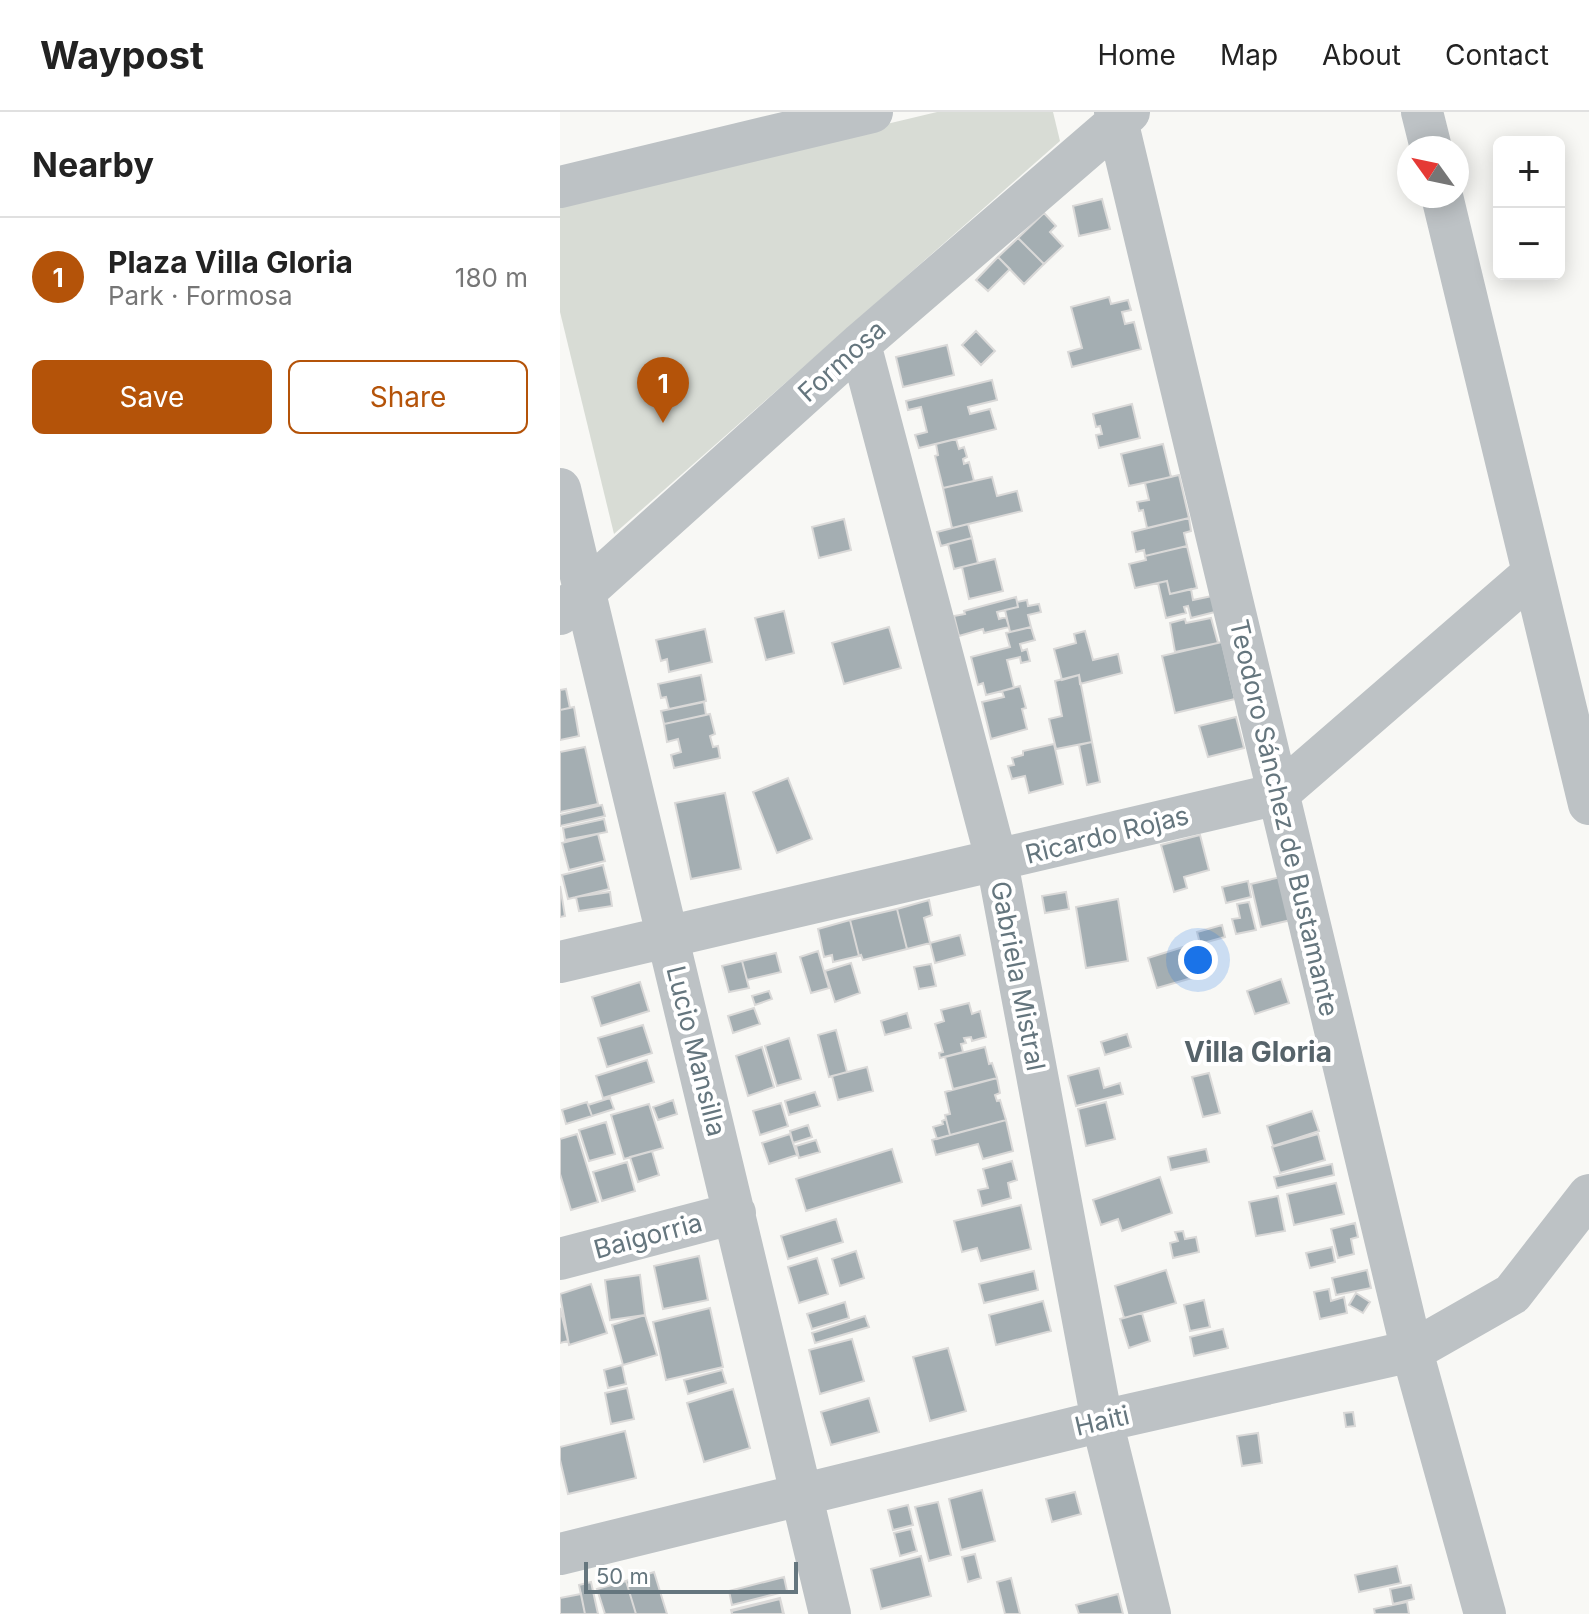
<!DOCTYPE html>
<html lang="en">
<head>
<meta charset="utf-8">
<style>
	body { margin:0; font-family:Inter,sans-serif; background:#f6f6f6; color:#222 }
	.controls { position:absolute; right:24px; top:24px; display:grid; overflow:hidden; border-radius:12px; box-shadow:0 4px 20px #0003 }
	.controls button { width:72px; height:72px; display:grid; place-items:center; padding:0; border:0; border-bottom:2px solid #e0e0e0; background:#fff; color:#222; font:40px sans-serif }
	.compass { position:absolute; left:837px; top:24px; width:72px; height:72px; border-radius:50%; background:#fff; box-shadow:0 4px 20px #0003; rotate:303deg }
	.scale { position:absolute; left:24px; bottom:20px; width:214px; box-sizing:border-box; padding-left:8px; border:4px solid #65767e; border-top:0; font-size:22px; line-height:28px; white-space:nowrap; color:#65767e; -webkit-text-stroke:6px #fff; paint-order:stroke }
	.you { position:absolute; left:638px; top:848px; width:28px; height:28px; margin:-20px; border:6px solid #fff; border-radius:50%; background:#1a73e8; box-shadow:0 0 0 12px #1a73e833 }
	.badge { display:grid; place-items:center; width:52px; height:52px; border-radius:50%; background:#b45309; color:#fff; font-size:26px; font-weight:700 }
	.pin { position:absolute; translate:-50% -66px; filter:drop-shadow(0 2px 4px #0008) }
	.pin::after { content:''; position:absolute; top:42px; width:28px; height:24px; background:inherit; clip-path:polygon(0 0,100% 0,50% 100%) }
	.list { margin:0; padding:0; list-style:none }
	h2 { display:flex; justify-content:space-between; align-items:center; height:104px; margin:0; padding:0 32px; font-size:34px }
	h2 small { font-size:26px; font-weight:400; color:#767676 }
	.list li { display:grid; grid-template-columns:52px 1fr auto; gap:24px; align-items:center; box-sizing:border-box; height:120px; padding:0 32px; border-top:2px solid #e0e0e0 }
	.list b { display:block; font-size:30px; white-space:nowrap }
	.list p { margin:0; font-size:26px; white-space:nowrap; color:#767676 }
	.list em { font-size:26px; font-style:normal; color:#767676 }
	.actions { display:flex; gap:16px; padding:24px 32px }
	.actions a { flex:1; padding:18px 0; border:2px solid #b45309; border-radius:12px; text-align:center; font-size:28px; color:#b45309 }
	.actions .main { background:#b45309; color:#fff }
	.map { position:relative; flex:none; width:1029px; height:1502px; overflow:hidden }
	header { display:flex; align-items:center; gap:48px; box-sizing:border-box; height:112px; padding:0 40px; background:#fff; border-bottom:2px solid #e0e0e0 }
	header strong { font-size:38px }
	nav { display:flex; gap:44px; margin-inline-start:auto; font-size:28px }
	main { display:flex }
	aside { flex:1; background:#fff }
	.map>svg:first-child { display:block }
	.green { fill:#d8dcd5 }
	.building { fill:#a4aeb2; stroke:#dad9d8; stroke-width:2 }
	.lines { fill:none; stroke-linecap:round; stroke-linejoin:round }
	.minor { stroke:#bdc2c5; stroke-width:42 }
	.labels { text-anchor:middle; stroke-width:8; stroke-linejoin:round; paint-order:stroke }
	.street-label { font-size:26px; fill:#65767e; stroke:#fff }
	.neighbourhood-label { font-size:28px; font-weight:bold; fill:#56636a; stroke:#fff }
</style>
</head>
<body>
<header>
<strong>Waypost</strong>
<nav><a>Home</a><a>Map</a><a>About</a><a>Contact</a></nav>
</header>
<main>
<aside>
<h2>Nearby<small></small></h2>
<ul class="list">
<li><span class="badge">1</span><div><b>Plaza Villa Gloria</b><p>Park · Formosa</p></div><em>180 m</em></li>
</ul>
<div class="actions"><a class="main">Save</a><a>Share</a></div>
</aside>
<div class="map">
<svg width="1029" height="1502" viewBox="0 0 1029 1502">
	<rect width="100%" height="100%" fill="#f8f8f5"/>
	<path class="green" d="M377,0H493L500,29L54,422L0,200V90Z"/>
	<path class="building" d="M542,87L550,117L519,124L513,94Z
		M484,101L496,114L490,120L503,134L484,152L458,126Z
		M458,126L484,152L464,172L438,145Z
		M438,145L450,157L428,179L416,168Z
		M549,185L551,192L568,188L571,198L562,200L565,212L574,210L581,237L512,255L508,240L522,236L511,195Z
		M416,219L435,239L421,253L402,233Z
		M387,233L394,263L343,275L336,245Z
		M432,268L437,288L408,295L410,302L430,297L436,317L359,336L355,323L367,320L361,295L348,298L346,289Z
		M572,292L580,326L539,336L536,323L542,322L540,314L536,315L533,302Z
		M396,327L399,337L404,335L407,345L403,347L404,352L409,350L414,369L383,376L375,344L378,343L376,332Z
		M603,332L611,365L569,374L561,342Z
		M619,363L629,406L587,416L583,398L579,399L577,390L589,388L585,371Z
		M432,365L437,384L457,379L462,399L392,416L383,376Z
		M629,406L631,419L624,421L627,434L585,444L584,438L576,440L572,420Z
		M284,407L291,438L259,446L252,415Z
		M408,412L412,426L381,434L377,420Z
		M412,426L418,451L394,457L388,432Z
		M627,434L637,476L610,482L607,469L575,476L569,452L586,448L585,444Z
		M435,447L443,479L409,487L402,455Z
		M607,469L610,482L631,477L633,488L652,484L655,500L631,506L628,494L624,495L626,501L606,506L598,471Z
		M456,485L458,495L437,500L439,507L446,505L449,515L424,521L423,517L399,524L394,504L405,502L404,499Z
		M467,488L468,494L479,492L481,500L468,503L471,515L450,520L445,498L458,495L457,490Z
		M224,499L234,541L206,548L195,506Z
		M651,506L658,531L615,540L610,511L625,507L626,511Z
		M329,515L341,556L284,572L272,531Z
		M471,515L475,528L460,532L462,539L467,537L470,549L461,551L460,545L447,548L454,576L426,583L423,571L418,573L411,545L450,535L446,521Z
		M145,517L152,550L109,560L107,547L101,549L96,528Z
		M525,519L533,548L558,542L562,561L520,572L519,563L502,568L494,537L516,531L514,522Z
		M662,530L675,587L615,601L602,544Z
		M141,563L146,589L109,597L106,585L101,586L98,572Z
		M519,563L532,630L496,637L489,607L502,604L495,569Z
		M460,574L466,596L462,597L467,617L431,627L422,590L444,585L442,579Z
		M6,577L10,596L0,598V578Z
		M144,590L146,603L104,612L101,599Z
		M14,595L19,624L0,628V598Z
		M150,602L155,622L150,624L153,635L158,634L160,646L114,656L111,643L121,640L118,627L107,630L104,612Z
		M676,605L684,636L648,645L639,614Z
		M532,630L540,670L527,673L519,633Z
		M494,632L503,672L469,681L465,664L452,667L448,654L454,653L452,646L463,643V639Z
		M25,635L38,692L0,700V640Z
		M228,666L252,727L217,741L193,680Z
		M165,681L181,757L131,767L115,691Z
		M42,693L45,704L0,714V703Z
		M44,707L47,720L5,728L3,716Z
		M38,722L45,749L9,758L2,731Z
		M640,723L649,758L624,765L627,776L614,780L601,733Z
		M43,753L49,777L8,787L2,763Z
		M721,765L731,808L701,815L691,772Z
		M688,769L691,785L666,791L662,775Z
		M0,774L5,804L0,805Z
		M50,780L52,794L19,799L16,785Z
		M506,780L509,797L485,801L482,784Z
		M558,787L568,849L526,856L516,795Z
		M369,788L372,803L364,806L370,831L347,837L337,797Z
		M689,790L696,818L676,822L672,807L680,806L677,792Z
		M337,797L347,837L303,848L301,843L299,844L290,808Z
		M290,808L299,844L273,850L272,843L264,845L258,817Z
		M662,813L665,825L640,832L637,820Z
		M400,823L405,843L375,851L370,831Z
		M623,835L632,866L597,876L588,846Z
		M258,839L269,876L251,881L240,845Z
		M216,841L221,860L187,868L182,849Z
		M182,849L189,876L169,880L162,854Z
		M291,851L300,881L275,890L265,859Z
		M371,852L376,874L359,877L354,855Z
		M721,867L729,891L695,902L687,879Z
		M80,870L89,899L41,914L32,885Z
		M209,879L212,887L195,893L192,884Z
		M409,891L412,902L420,899L426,925L412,929L411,925L404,926L406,931L401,932L403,940L380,946L379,941L383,940L375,912L384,909L381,898Z
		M194,896L200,912L173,921L168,904Z
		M347,901L351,916L325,923L321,909Z
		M83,913L92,941L47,955L38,926Z
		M276,918L287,960L269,965L258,923Z
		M567,922L571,935L545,943L541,930Z
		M229,926L241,967L217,974L205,934Z
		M202,935L214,975L188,984L176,944Z
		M425,935L429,952L432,951L437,966L393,977L385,945Z
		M87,948L94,970L43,986L36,964Z
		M307,955L313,979L278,988L272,964Z
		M539,956L544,976L560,971L563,982L516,994L508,964Z
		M649,961L660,1001L643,1005L632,965Z
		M437,966L440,981L435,983L437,989L440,988L446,1008L390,1023L385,1003L390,1002L385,980Z
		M255,980L260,994L229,1003L225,989Z
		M50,986L54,997L32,1004L28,993Z
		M113,988L117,1002L98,1008L93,995Z
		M27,990L32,1004L6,1012L2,998Z
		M546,990L555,1027L526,1034L518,997Z
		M221,991L228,1014L200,1023L193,999Z
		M89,992L103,1036L64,1047L51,1003Z
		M752,999L759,1019L713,1034L707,1014Z
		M386,1007L390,1023L377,1027L373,1015L383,1012L382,1009Z
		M446,1008L453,1039L423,1047L418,1032L376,1043L372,1028Z
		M46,1010L55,1042L29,1049L19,1018Z
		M248,1013L252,1025L233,1031L230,1019Z
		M17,1022L38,1090L11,1098L0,1062V1027Z
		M230,1022L237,1043L209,1052L202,1031Z
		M758,1022L765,1048L720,1061L712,1035Z
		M256,1028L260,1040L239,1046L236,1034Z
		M332,1037L342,1070L246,1099L236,1067Z
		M646,1037L649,1050L611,1058L608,1045Z
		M92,1039L99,1063L78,1070L70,1045Z
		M452,1049L457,1068L448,1071L451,1086L422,1094L418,1078L428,1076L423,1057Z
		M67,1050L75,1079L42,1089L33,1060Z
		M772,1052L774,1063L717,1076L714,1065Z
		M600,1065L612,1101L562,1119L558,1107L541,1113L533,1088Z
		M776,1071L784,1102L734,1113L727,1082Z
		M718,1084L725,1119L696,1124L689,1090Z
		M461,1093L471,1137L421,1149L417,1136L402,1140L394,1109Z
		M276,1107L283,1130L228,1147L221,1124Z
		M795,1111L798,1125L791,1127L794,1142L778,1146L771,1117Z
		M623,1119L625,1127L636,1125L639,1140L613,1146L610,1131L618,1129L615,1120Z
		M772,1135L775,1150L750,1156L746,1141Z
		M296,1139L304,1166L280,1174L272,1147Z
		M139,1144L148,1188L103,1197L94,1154Z
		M257,1146L268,1182L239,1191L228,1155Z
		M606,1158L616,1191L564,1206L555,1174Z
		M807,1158L811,1176L776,1183L772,1166Z
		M474,1159L478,1178L424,1191L419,1172Z
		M80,1163L85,1203L50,1208L45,1168Z
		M31,1172L47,1221L9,1233L0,1182Z
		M769,1177L771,1189L784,1185L787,1201L760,1207L754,1180Z
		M796,1181L810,1190L803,1201L789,1193Z
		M644,1188L650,1215L630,1219L624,1193Z
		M483,1189L491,1219L436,1233L429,1203Z
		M285,1190L289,1206L252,1217L247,1202Z
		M0,1196L8,1229L0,1231Z
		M150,1196L163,1255L106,1268L93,1210Z
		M582,1201L590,1229L569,1236L560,1207Z
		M85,1203L97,1243L63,1253L52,1213Z
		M305,1204L309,1215L255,1231L252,1221Z
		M663,1217L668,1236L634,1244L630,1225Z
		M292,1227L304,1269L260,1282L249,1238Z
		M388,1236L406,1299L370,1309L353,1245Z
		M62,1253L66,1272L48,1276L44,1258Z
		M162,1258L166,1271L128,1282L124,1268Z
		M67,1276L74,1307L51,1312L45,1281Z
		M173,1277L190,1336L144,1350L127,1291Z
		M309,1286L319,1320L271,1333L261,1300Z
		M793,1300L795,1314L786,1315L784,1301Z
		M65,1319L76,1366L8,1382L0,1348V1335Z
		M698,1321L702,1351L682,1354L677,1324Z
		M422,1378L435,1429L401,1438L389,1387Z
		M515,1380L521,1402L492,1410L486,1387Z
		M378,1390L391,1443L369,1449L355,1395Z
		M348,1393L353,1413L333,1418L328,1398Z
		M351,1417L357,1439L340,1444L334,1421Z
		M415,1442L421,1466L408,1470L402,1445Z
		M361,1444L371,1484L321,1497L311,1457Z
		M837,1454L841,1471L799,1480L795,1463Z
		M94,1460L107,1502H76L66,1469Z
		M224,1465L227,1479L172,1493L169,1479Z
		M451,1466L460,1502H445L437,1470Z
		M66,1469L76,1502H45L37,1477Z
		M31,1470L38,1502H25L19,1473Z
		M851,1473L854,1487L833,1492L830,1477Z
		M21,1482L25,1502H0V1486Z
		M558,1482L563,1502H519L516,1493Z
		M220,1486L224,1502H172L171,1498Z
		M220,1487L223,1502H172V1499Z
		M847,1490L849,1502H815L814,1497Z"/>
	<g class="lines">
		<path class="minor" d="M555,0L852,1239L925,1502
			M862,0L871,36
			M0,75L312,0
			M882,84L1029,692
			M300,232L437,750L542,1309L590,1502
			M0,377L270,1502
			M0,502L300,232L569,0
			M0,850L718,682L973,461
			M0,1147L175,1101
			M0,1442L542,1309L852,1239L952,1182L1029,1083"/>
	</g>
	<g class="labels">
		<g class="street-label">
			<text transform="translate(282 249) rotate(-42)" y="9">Formosa</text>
			<text transform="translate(724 706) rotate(77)" y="9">Teodoro Sánchez de Bustamante</text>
			<text transform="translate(547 723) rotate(-14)" y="9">Ricardo Rojas</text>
			<text transform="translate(458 864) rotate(79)" y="9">Gabriela Mistral</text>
			<text transform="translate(136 939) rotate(76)" y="9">Lucio Mansilla</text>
			<text transform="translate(88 1124) rotate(-15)" y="9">Baigorria</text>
			<text transform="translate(542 1309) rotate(-13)" y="9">Haiti</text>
		</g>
		<g class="neighbourhood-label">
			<text x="698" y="950">Villa Gloria</text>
		</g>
	</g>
</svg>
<div class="controls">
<button>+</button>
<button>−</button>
</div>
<svg class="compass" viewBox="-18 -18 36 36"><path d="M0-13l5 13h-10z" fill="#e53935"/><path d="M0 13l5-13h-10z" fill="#767676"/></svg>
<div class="scale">50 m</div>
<div class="you"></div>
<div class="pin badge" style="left:103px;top:311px">1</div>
</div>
</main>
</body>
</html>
